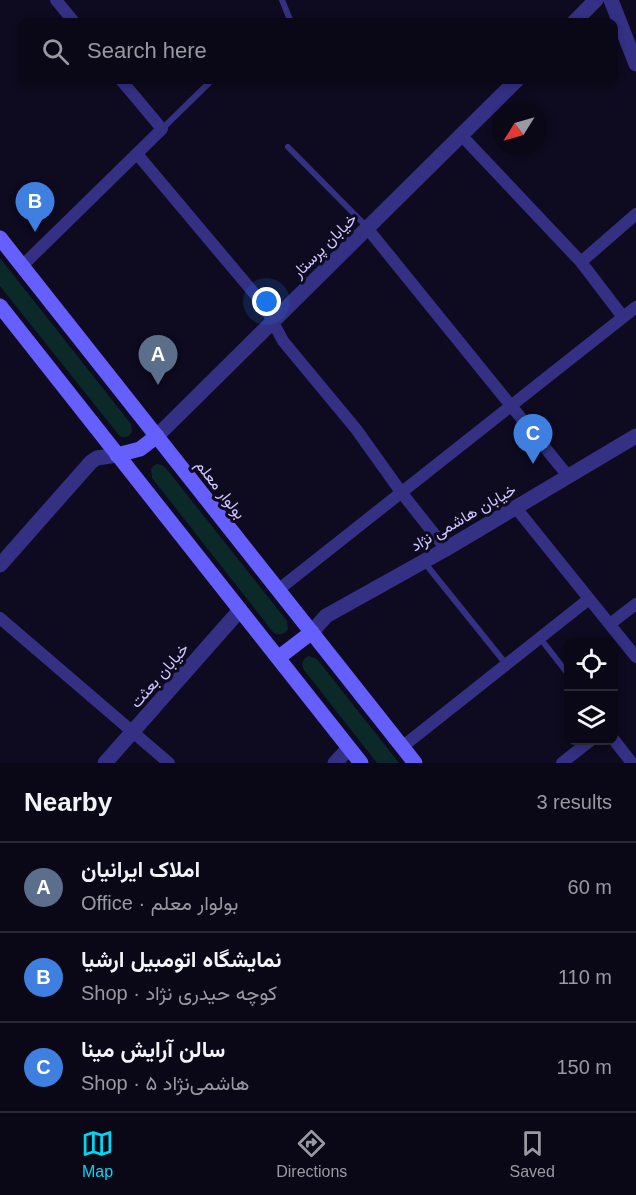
<!DOCTYPE html>
<html lang="en">
<head>
<meta charset="utf-8">
<style>
	body { margin:0; font-family:Arial,Vazirmatn,sans-serif; background:#131120; color:#f1f3f6 }
	.controls { position:absolute; right:18px; bottom:18px; display:grid; overflow:hidden; border-radius:12px; box-shadow:0 3px 9px #0003 }
	.controls button { width:54px; height:54px; display:grid; place-items:center; padding:0; border:0; border-bottom:2px solid #2a2936; background:#0a0817; color:#f1f3f6; font:30px sans-serif }
	.compass { position:absolute; left:492px; top:102px; width:54px; height:54px; border-radius:50%; background:#0a0817; box-shadow:0 3px 9px #0003; rotate:233deg }
	.you { position:absolute; left:267px; top:302px; width:21px; height:21px; margin:-15px; border:4px solid #fff; border-radius:50%; background:#1a73e8; box-shadow:0 0 0 9px #1a73e833 }
	.badge { display:grid; place-items:center; width:39px; height:39px; border-radius:50%; background:#00d8f3; color:#fff; font-size:20px; font-weight:700 }
	.pin { position:absolute; translate:-50% -50px; filter:drop-shadow(0 2px 3px #0008) }
	.pin::after { content:''; position:absolute; top:32px; width:21px; height:18px; background:inherit; clip-path:polygon(0 0,100% 0,50% 100%) }
	.list { margin:0; padding:0; list-style:none }
	h2 { display:flex; justify-content:space-between; align-items:center; height:78px; margin:0; padding:0 24px; font-size:26px }
	h2 small { font-size:20px; font-weight:400; color:#999aa1 }
	.list li { display:grid; grid-template-columns:39px 1fr auto; gap:18px; align-items:center; box-sizing:border-box; height:90px; padding:0 24px; border-top:2px solid #2a2936 }
	.list b { display:block; font-size:22px; white-space:nowrap }
	.list p { margin:0; font-size:20px; white-space:nowrap; color:#999aa1 }
	.list em { font-size:20px; font-style:normal; color:#999aa1 }
	.icon { flex:none; width:33px; height:33px; fill:none; stroke:currentColor; stroke-width:2; stroke-linecap:round; stroke-linejoin:round }
	.map { position:relative; flex:none; width:636px; height:763px; overflow:hidden }
	.search { position:absolute; background:#0a0817; box-shadow:0 3px 9px #0003; left:18px; right:18px; top:18px; height:66px; display:flex; align-items:center; gap:15px; box-sizing:border-box; padding:0 21px; border-radius:12px; color:#999aa1; font-size:22px }
	.sheet { height:348px; background:#0a0817 }
	nav { display:flex; justify-content:space-around; align-items:center; box-sizing:border-box; height:84px; border-top:2px solid #2a2936; background:#0a0817; font-size:16px; color:#999aa1 }
	nav a { display:grid; justify-items:center; gap:3px }
	nav .on { color:#00d8f3 }
	.map>svg:first-child { display:block }
	.green { fill:#0c2929 }
	.lines { fill:none; stroke-linecap:round; stroke-linejoin:round }
	.service { stroke:#343083; stroke-width:6 }
	.minor { stroke:#343083; stroke-width:12 }
	.tertiary { stroke:#343083; stroke-width:15 }
	.secondary { stroke:#655fff; stroke-width:15 }
	.labels { text-anchor:middle; stroke-width:6; stroke-linejoin:round; paint-order:stroke }
	.street-label { font-size:16px; fill:#cfc8ff; stroke:#0e0a1f }
</style>
</head>
<body>
<div class="map">
<svg width="636" height="763" viewBox="0 0 636 763">
	<rect width="100%" height="100%" fill="#0e0a1f"/>
	<path class="green" d="M0,258L131,424L132,432C128,438 123,439 118,434L0,286Z
		M157,464L162,465L165,467L287,621L288,629C284,635 279,636 273,632L152,478L151,469L153,466Z
		M309,656L317,659L399,763H377L304,670C301,663 302,659 309,656Z"/>
	<g class="lines">
		<path class="service" d="M282,0L291,22
			M162,129L212,80
			M288,147L367,227
			M424,562L506,664
			M540,638L568,674"/>
		<path class="minor" d="M56,0L74,22
			M461,135L581,262L623,317
			M137,154L264,305L283,341L356,429L401,492L446,549
			M367,228L568,476
			M581,262L636,214
			M22,266L162,129L121,80
			M516,508L636,657
			M278,590L636,307
			M0,618L169,763
			M610,624L636,604
			M614,740L632,763
			M402,747L589,599
			M562,763L591,740"/>
		<path class="tertiary" d="M611,0L636,64
			M574,22L596,0
			M157,436L517,80
			M0,565L91,462L97,458L117,455
			M312,632L326,616L446,549L636,436
			M105,763L240,610
			M335,763L349,748"/>
		<path class="secondary" d="M0,238L415,763
			M0,306L361,763
			M117,455L140,449L157,436
			M278,658L312,632"/>
	</g>
	<g class="labels">
		<g class="street-label">
			<text transform="translate(324 245) rotate(-45)" y="6">خیابان پرستار</text>
			<text transform="translate(221 489) rotate(52)" y="6">بولوار معلم</text>
			<text transform="translate(463 517) rotate(-30)" y="6">خیابان هاشمی نژاد</text>
			<text transform="translate(159 675) rotate(-49)" y="6">خیابان بعثت</text>
		</g>
	</g>
</svg>
<div class="controls">
<button><svg class="icon" aria-label="locate" viewBox="0 0 24 24"><circle cx="12" cy="12" r="6"/><path d="M12 2v4M12 18v4M2 12h4M18 12h4"/></svg></button>
<button><svg class="icon" aria-label="layers" viewBox="0 0 24 24"><path d="M12 4l9 5-9 5-9-5zM3 14l9 5 9-5"/></svg></button>
</div>
<svg class="compass" viewBox="-18 -18 36 36"><path d="M0-13l5 13h-10z" fill="#e53935"/><path d="M0 13l5-13h-10z" fill="#999aa1"/></svg>
<div class="you"></div>
<div class="pin badge" style="left:158px;top:385px;background:#5c6f8a">A</div>
<div class="pin badge" style="left:35px;top:232px;background:#3f7fe0">B</div>
<div class="pin badge" style="left:533px;top:464px;background:#3f7fe0">C</div>
<div class="search"><svg class="icon" aria-label="search" viewBox="0 0 24 24"><circle cx="10" cy="10" r="6"/><path d="M15 15l6 6"/></svg>Search here</div>
</div>
<section class="sheet">
<h2>Nearby<small>3 results</small></h2>
<ul class="list">
<li><span class="badge" style="background:#5c6f8a">A</span><div><b>املاک ایرانیان</b><p>Office · بولوار معلم</p></div><em>60 m</em></li>
<li><span class="badge" style="background:#3f7fe0">B</span><div><b>نمایشگاه اتومبیل ارشیا</b><p>Shop · کوچه حیدری نژاد</p></div><em>110 m</em></li>
<li><span class="badge" style="background:#3f7fe0">C</span><div><b>سالن آرایش مینا</b><p>Shop · هاشمی‌نژاد ۵</p></div><em>150 m</em></li>
</ul>
</section>
<nav>
<a class="on"><svg class="icon" aria-label="map" viewBox="0 0 24 24"><path d="M3 6l6-2 6 2 6-2v14l-6 2-6-2-6 2zM9 4v14M15 6v14"/></svg>Map</a>
<a><svg class="icon" aria-label="directions" viewBox="0 0 24 24"><path d="M12 3l9 9-9 9-9-9zM9 14v-3h6M13 9l2 2-2 2"/></svg>Directions</a>
<a><svg class="icon" aria-label="saved" viewBox="0 0 24 24"><path d="M7 4h10v16l-5-4-5 4z"/></svg>Saved</a>
</nav>
</body>
</html>
